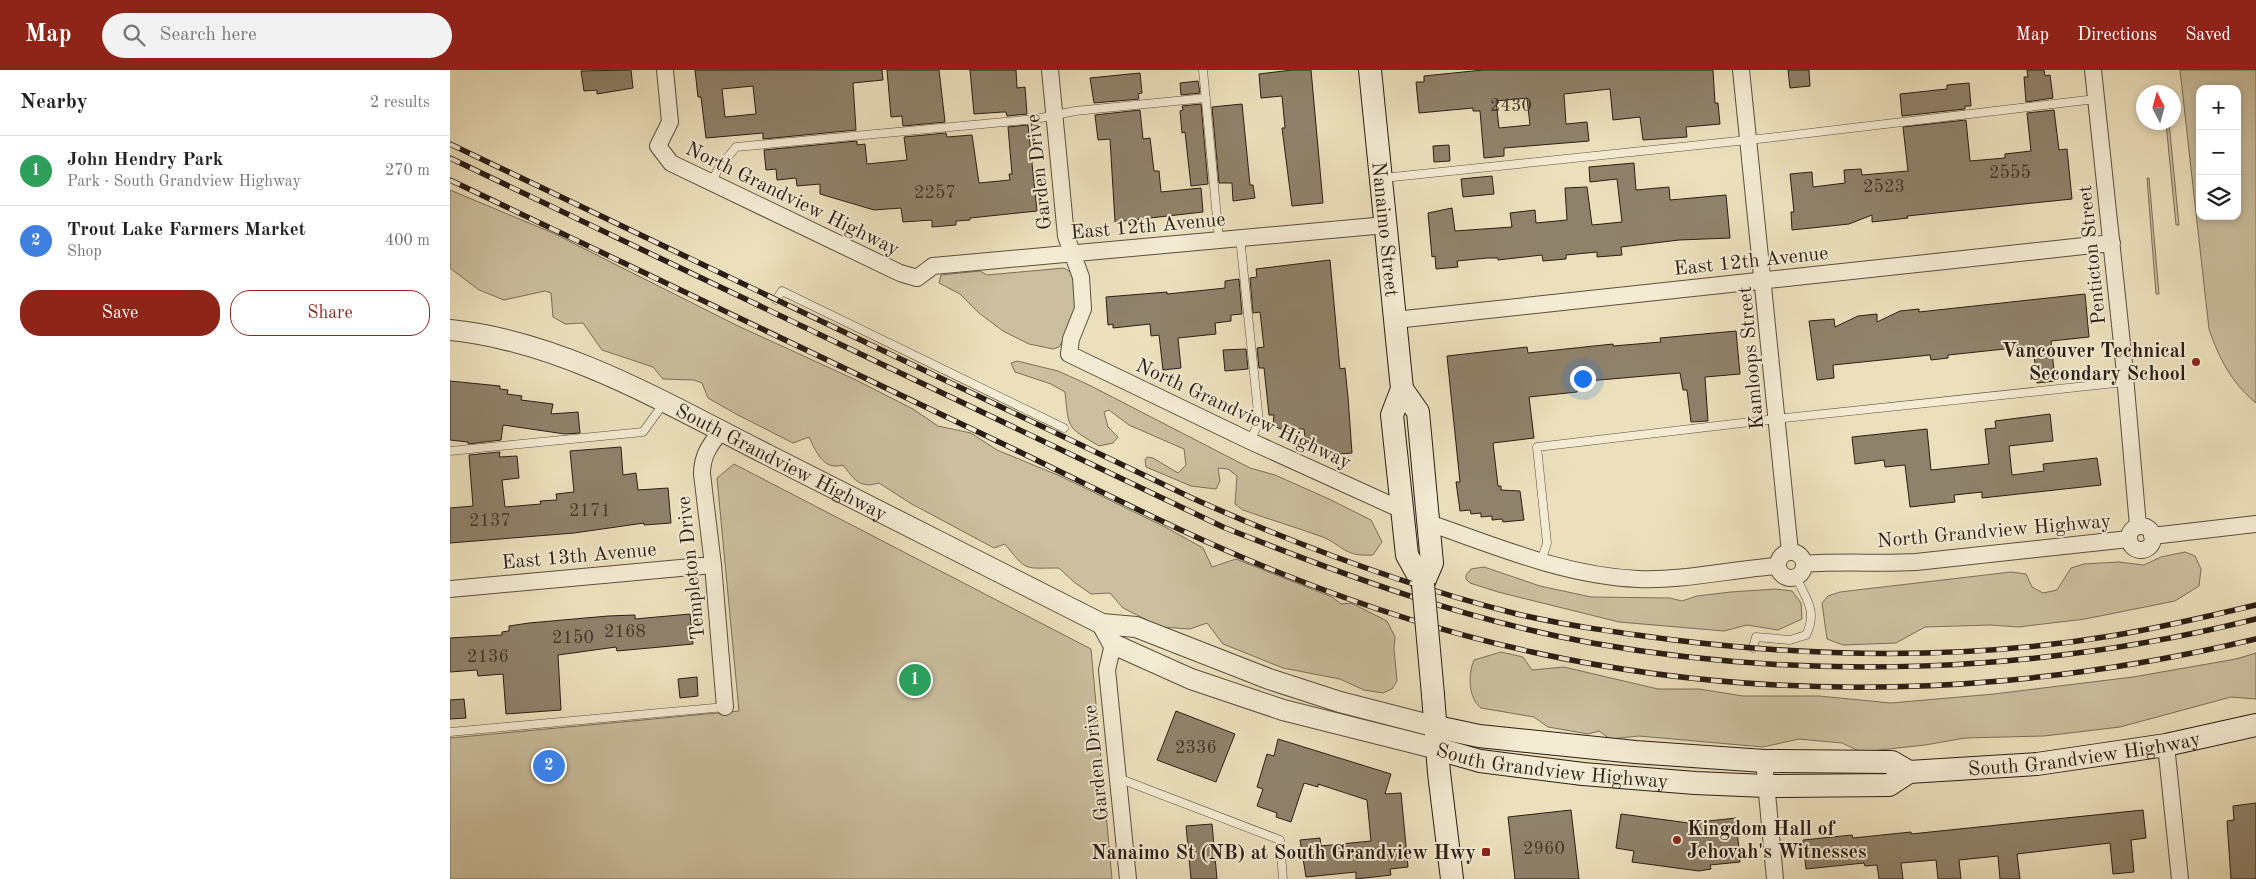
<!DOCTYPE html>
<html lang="en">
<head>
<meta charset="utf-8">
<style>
	body { margin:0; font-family:"Old Standard TT",serif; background:#f2f2f2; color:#202124 }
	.controls { position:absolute; right:15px; top:15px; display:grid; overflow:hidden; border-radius:10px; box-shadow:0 2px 8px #0003 }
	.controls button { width:45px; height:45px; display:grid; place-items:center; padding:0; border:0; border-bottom:1px solid #e0e0e0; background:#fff; color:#202124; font:25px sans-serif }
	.compass { position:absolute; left:1686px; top:15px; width:45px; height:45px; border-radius:50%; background:#fff; box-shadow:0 2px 8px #0003; rotate:354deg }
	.you { position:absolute; left:1132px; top:308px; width:18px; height:18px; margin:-12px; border:4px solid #fff; border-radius:50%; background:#1a73e8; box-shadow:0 0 0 8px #1a73e833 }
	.badge { display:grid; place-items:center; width:32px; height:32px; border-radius:50%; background:#8f2418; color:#fff; font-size:16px; font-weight:700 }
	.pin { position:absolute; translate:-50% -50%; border:2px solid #fff; box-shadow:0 1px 5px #0006 }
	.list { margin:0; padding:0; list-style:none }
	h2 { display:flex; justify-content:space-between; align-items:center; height:65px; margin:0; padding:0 20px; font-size:21px }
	h2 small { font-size:16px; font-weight:400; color:#757577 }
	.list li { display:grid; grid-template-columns:32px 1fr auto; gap:15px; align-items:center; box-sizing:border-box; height:70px; padding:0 20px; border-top:1px solid #e0e0e0 }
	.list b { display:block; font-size:19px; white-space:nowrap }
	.list p { margin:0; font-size:16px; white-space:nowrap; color:#757577 }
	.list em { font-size:16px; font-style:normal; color:#757577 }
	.actions { display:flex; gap:10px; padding:15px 20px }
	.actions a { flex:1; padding:11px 0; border:1px solid #8f2418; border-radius:20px; text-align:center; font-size:18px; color:#8f2418 }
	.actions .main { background:#8f2418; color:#fff }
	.icon { flex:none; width:28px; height:28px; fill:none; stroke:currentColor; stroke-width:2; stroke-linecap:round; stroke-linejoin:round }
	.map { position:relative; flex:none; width:1806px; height:809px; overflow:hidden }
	header { display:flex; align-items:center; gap:30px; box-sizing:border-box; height:70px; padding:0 25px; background:#8f2418; color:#fff }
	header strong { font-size:24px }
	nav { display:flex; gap:28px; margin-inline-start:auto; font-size:18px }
	.search { width:350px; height:45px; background:#f2f2f2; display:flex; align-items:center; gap:12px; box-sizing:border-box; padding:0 18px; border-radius:28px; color:#757577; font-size:19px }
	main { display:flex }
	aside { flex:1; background:#fff }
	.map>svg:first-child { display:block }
	.green { fill:#cbbf9f; stroke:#7a6e59; fill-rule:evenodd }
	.building { fill:#8f826b; stroke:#2a1d13; fill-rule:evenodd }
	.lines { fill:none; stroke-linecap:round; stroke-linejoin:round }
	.service-casing { stroke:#5a4e3d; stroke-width:9 }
	.minor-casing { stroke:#5a4e3d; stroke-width:18 }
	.tertiary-casing { stroke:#5a4e3d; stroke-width:22 }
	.secondary-casing { stroke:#2a1d13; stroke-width:24 }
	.service { stroke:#f3ebd3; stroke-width:8 }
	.minor { stroke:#f3ebd3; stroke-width:16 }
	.tertiary { stroke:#f3ebd3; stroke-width:20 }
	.secondary { stroke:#f3ebd3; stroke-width:22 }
	.rail-casing { stroke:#2a1d13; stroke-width:5.5 }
	.rail { stroke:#f3ebd3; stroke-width:4; stroke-dasharray:11; stroke-linecap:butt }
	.secondary-bridge-casing { stroke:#2a1d13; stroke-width:24; stroke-linecap:butt }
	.secondary-bridge { stroke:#f3ebd3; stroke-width:22 }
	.poi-dot { fill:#8f2418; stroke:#f3ebd3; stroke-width:2 }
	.labels { text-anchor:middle; stroke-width:4; stroke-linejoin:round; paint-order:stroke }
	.number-label { font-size:18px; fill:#433629 }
	.street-label { font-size:20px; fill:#2a1d13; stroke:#f3ebd3 }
	.poi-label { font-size:20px; font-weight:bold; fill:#2a1d13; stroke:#f3ebd3; text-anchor:end }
</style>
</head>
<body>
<header>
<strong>Map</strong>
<div class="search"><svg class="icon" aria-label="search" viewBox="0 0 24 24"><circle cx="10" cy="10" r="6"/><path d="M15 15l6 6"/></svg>Search here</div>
<nav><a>Map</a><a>Directions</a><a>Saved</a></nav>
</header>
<main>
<aside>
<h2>Nearby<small>2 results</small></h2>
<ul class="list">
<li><span class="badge" style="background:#2e9e5b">1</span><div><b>John Hendry Park</b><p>Park · South Grandview Highway</p></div><em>270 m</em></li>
<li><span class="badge" style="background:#3f7fe0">2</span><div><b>Trout Lake Farmers Market</b><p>Shop</p></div><em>400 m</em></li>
</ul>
<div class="actions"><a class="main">Save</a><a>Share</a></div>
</aside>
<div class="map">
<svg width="1806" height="809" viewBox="0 0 1806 809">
	<rect width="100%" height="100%" fill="#ece0bc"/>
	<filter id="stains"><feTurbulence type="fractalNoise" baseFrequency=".004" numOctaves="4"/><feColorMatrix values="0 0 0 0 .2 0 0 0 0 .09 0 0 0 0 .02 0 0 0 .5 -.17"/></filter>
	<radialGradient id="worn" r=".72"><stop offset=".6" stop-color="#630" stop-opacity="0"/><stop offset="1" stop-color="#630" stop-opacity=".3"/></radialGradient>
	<path class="green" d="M1730,0H1806V333C1782,313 1769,289 1759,259ZM1750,19H1787V146H1750Z
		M1716,53H1719L1729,155H1726Z
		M1697,108H1699L1709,224H1706Z
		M0,120L103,163L288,256L406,310L463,339L488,356L521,363L547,380L610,406L717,458L753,478L762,497L786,489L882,527L891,534L901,533L937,551L945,567L944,579L947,611L942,619L933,623L914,620L890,609L833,598L773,574L757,553L740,559L711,557L673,538L660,523L641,524L624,512L609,498C574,498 577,502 555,474L544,478L460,433L429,413C409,419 404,409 393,395C373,401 366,381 359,367L343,373L286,344L258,328L252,313L244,310L213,309L203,297L152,280L133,253L115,254L103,247L101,223L95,221L54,230L29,220L0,198Z
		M614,198L625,205V250L609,277L603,279L579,274L553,261L529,243L510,224L489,213L491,205L530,201L537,205Z
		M567,291L608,301L639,315L800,398L825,405L879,429L921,450L932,472L923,485C893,487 894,475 870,466C845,457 818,449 793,440L785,434L787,406L778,399L768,398L770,411L766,419L741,416L696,397L695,390L697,387L703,388L728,403L736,395L734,379L679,355L659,340L654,342L658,357L668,367L663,373L649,376C616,356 619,360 615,322L601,314L565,302L561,293Z
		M284,394L641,579L662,809H0V668L289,641L267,408Z
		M1735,482L1745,486L1751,499L1749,516L1725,531L1635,549L1568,557L1541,555L1475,557L1446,573L1393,575L1377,569L1372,533L1378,526L1390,522L1561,502L1576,504L1582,517L1593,523L1607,520L1621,498L1634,494L1668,492L1694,495L1711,487Z
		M1034,497L1090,516L1141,527L1220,528L1232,531L1247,526L1281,522L1325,519L1342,521L1351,533L1352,549L1328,560L1297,555L1274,561L1169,552L1048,522L1020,513L1016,509V505L1021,499Z
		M1051,582L1073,587L1082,600L1114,597L1208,619H1249L1293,626H1369L1441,633L1544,624L1683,607L1786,589L1806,583V629L1781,627L1670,657L1594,666L1515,668L1475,675L1411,682L1392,673L1349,669L1313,677L1189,666L1160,669L1149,661L1138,664L1098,657L1084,647L1031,638C1018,628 1018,604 1024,590Z"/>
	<path class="building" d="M181,0L183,18L147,24V20L134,21L131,1Z
		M245,0H432L433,10L403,13L406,60L313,69V63L256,68L251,27H248ZM303,16L306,44L275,47L272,19Z
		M437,0H489L495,52L453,56L452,46L441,47Z
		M520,0H566L567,18L575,17L577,44L557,46L556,42H553L524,44Z
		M842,0H861L873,133L842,136L832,58H835L832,26L811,28L809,4Z
		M1033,0H1263L1265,33H1268L1270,54L1236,57L1237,67L1193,70L1190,47L1163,50L1160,19L1114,24L1116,54L1137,52L1139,71L1054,78V86L1034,88L1030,41H1023V38L969,43L966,12H974V6ZM1077,28L1080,55L1049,58L1046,31Z
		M1338,0H1359L1360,16L1340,18Z
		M1577,0H1594L1595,6L1600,5L1603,28L1576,32L1574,7H1578Z
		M690,3L692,23L688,24L689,29L644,33L640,8Z
		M748,11L750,23L731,25L730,13Z
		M1519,13L1521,36H1515V39L1452,46L1450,24L1497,19V15Z
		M751,34L758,114L741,116L735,62L732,63L730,41L733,40L732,36Z
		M792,34L800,115H803L805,128L783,131L782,113H769L762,37Z
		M690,40L693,69L700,68L704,101H709L711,122L751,118L753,142L665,152L660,69L648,70L645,45Z
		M1604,40L1609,80L1617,79L1622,129L1457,146L1458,148L1422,152V145L1399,154L1342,160L1341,142H1344L1340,104L1362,102L1363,117L1395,113L1394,100L1411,99L1412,105L1458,101L1453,57L1516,50L1520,91L1555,88V84L1581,81L1577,43Z
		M578,55L587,141L520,148V150L506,151V155L482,157V150L453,152L451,138L424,140L370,124V114L347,116L346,108L327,110L326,99L316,100L314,80L407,71V75L415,74L417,94L457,90L454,67L496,63L497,67L522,65L529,113L560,110L559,104H562L558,57Z
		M999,75L1000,91L984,92L983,76Z
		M1184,93L1186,120L1219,117L1220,130L1276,125L1280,168L1229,170L1171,177L1172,185L1147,187V182L1116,185V189L1093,191L1092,185L1048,190V188H1037L1007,191L1008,197L986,199L985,186L982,187L978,143L1002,138L1005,161L1062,157L1060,143L1085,140L1086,153L1117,150L1115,118L1137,117L1142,155L1172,152L1167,109L1140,112L1139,97Z
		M1042,106L1044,124L1013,127L1011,109Z
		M880,190L890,299L895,298L898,327L902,383L889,384L855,367L854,359H830L823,355L824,345H819L814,298H809L807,278L814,277L810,242L803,243L800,208L807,207L806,199Z
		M789,209L792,244L781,245V251L765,253L766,264L728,268L731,298L713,300L709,265L701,266L700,254L663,258V254L658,255L656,227L717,222V224L766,219L775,218V211Z
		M1635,224L1639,267L1601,271L1605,311L1587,313L1583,276L1498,285V288L1481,290L1480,285L1383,295L1384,308L1367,310L1359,251L1384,249L1385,257L1408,246L1427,244V252L1450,241L1469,239V242Z
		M1286,261L1290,304L1255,307L1258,351L1241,352L1237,320H1233L1230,303L1126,312L1127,322L1079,327L1084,368L1043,373L1048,416H1051V420L1070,421L1074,450L1053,452L1052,449L1042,450V446L1031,447V443L1021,444L1020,440L1010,441L1006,412H1010L997,286L1077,277L1078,283L1163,274V276L1211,272L1210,268Z
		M796,279L798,299L775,301L773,280Z
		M0,311L50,316V319L58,320L57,324L72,326L71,330L103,334L101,344L128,342L130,363L115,364L53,355L51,370L18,374V372L0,370Z
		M1600,344L1603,371L1559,376L1562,405L1594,401L1593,394L1647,388L1651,415L1532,428V422L1504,425L1505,432L1460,437L1455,395L1435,397L1434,390L1405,394L1402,367L1477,359L1481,400L1539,394L1535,359L1546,358L1545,351Z
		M171,377L173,405L186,403L188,420L218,418L221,453L194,455V453L124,463L0,473V438L23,436L19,385L50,382L49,387L67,386L69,408L52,410L55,437L91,434L90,431L107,430L106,424L124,422L120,381Z
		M240,544L243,574L167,581L166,577L108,585L111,640L56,644L53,604L28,606L27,600L0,602V568L52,565V562L59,561V556L79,553L158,546L185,545V549Z
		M247,607L248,626L230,628L228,609Z
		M14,629L16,648L0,649V630Z
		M726,641L785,664L766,712L707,690Z
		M828,669L941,704L935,724L951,723L958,797L940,799L941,805L906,809V802L856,807L850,770L870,768L871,776L921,771L917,730L868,714V717L854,713L841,752L826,747L827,743L807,736L813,719L807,717L817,684L824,686Z
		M1806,733V809H1781L1777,751L1784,750L1783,736Z
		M1121,740L1129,809H1065L1058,747Z
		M1693,740L1696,768L1681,770L1684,802L1663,804L1660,773L1567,784L1570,809H1550L1548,786L1509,790L1511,809H1488L1486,790L1451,793L1453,809H1429L1427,795L1415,796L1414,793L1356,799L1353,770L1402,765L1403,768L1461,762V764Z
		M1171,744L1239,753L1286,748L1290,792L1260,795L1261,799L1249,801L1182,792L1184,781L1166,778Z
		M762,754L767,809H741L736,756Z"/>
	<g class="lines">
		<g class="service-casing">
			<path id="service" d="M753,0L769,169
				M933,108L1317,68L1646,29
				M262,112L268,99L286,77L586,49L625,41L756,28
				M790,167L809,352L800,371
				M326,230L332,221L614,358
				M0,381L193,362L214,333
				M1091,492L1097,473L1087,377L1326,349L1675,312
				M1303,578L1306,567L1340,570L1356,565C1368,541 1356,529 1346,507
				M0,662L275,637
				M668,708L830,770L833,809"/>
		</g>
		<g class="minor-casing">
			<path id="minor" d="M215,0L220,52L208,76L221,93L450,203L467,208L483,196L936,155
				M600,0L616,166L631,207L633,239L621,269L619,284L800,371L952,440
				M1291,0L1340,482
				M1643,0L1673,283L1688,456
				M945,250L1662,173
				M271,361C260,375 252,385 252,404L263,495L275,637
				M979,453C1046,476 1115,506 1188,509C1235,511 1282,499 1328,496
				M1679 468a12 12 0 1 1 24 0a12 12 0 1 1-24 0Z
				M1702,466L1806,454
				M1328 495a13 13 0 1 1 26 0a13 13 0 1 1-26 0Z
				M1354,494C1392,491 1429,494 1466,492L1679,469
				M0,519L263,495
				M663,574L657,600L678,809
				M1716,675L1730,809
				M1314,691L1325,809"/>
		</g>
		<g class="tertiary-casing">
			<g id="tertiary">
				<path id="s1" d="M0,260C112,271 219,335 318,385C429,441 541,498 652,554L686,557L819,609L890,632L987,657"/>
				<path d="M652,554L663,574L741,609L833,640L988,679"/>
			</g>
		</g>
		<g class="secondary-casing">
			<g id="secondary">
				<path id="s2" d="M920,0L952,319L942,345L957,485L973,514"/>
				<path d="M952,319L968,342L982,493L973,514"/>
				<path d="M983,625L989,703L1002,809"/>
				<path d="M987,657L1029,666L1185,682L1314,691L1442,692L1459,702"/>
				<path id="s3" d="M988,679L1030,691L1133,704L1245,713L1316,716L1439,715L1459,702L1587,694L1716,675L1806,655"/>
			</g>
		</g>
		<use href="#service" class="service"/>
		<use href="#minor" class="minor"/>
		<use href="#tertiary" class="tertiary"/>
		<use href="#secondary" class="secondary"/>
		<g class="rail-casing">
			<path id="rail" d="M0,74L742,428C847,475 956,516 1067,544C1119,556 1171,563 1224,570C1371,588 1520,590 1667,565C1713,557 1760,546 1806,535
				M0,88L773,457C893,505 1015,550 1142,573C1361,612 1591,603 1806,549
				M0,110C182,197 364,284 547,371C645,418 742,469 843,508C921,539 1001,564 1082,582C1322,635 1568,626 1806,569"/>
		</g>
		<use href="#rail" class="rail"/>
		<g class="secondary-bridge-casing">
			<path id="secondary-bridge" d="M973,514L983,625"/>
		</g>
		<use href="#secondary-bridge" class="secondary-bridge"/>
	</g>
	<g class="poi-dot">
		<circle cx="1746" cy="292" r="5"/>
		<circle cx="1227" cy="770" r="5"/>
		<rect x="1031" y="777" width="10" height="10" rx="2.5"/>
	</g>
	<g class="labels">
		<g class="number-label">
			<text x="1061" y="41">2430</text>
			<text x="1560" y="108">2555</text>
			<text x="1434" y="122">2523</text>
			<text x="485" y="128">2257</text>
			<text x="140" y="446">2171</text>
			<text x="40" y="456">2137</text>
			<text x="175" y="567">2168</text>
			<text x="123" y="573">2150</text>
			<text x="38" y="592">2136</text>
			<text x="746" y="683">2336</text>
			<text x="1094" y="784">2960</text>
		</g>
		<g class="street-label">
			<text transform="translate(588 102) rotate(-96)" y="7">Garden Drive</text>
			<text transform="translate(343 128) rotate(26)" y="7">North Grandview Highway</text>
			<text transform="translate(698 155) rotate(-5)" y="7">East 12th Avenue</text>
			<text dy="7" stroke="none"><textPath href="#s2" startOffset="160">Nanaimo Street</textPath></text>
			<text transform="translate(1641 185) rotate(-96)" y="7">Penticton Street</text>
			<text transform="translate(1301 190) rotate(-6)" y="7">East 12th Avenue</text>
			<text transform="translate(1300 288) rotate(-95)" y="7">Kamloops Street</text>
			<text transform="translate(794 343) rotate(25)" y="7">North Grandview Highway</text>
			<text dy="7" stroke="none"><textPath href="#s1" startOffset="359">South Grandview Highway</textPath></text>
			<text transform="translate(1544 460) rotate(-5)" y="7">North Grandview Highway</text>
			<text transform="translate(129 485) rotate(-5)" y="7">East 13th Avenue</text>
			<text transform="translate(240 498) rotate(-96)" y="7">Templeton Drive</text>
			<text dy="7" stroke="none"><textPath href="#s3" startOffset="654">South Grandview Highway</textPath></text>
			<text transform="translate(645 693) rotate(-96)" y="7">Garden Drive</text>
			<text dy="7" stroke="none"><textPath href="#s3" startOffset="116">South Grandview Highway</textPath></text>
		</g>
		<g class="poi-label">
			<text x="1736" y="287">Vancouver Technical<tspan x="1736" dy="23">Secondary School</tspan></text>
			<text x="1237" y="765" text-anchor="start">Kingdom Hall of<tspan x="1237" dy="23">Jehovah's Witnesses</tspan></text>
			<text x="1026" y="789">Nanaimo St (NB) at South Grandview Hwy</text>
		</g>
	</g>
	<rect width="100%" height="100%" filter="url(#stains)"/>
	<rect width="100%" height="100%" fill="url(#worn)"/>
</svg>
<div class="controls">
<button>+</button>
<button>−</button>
<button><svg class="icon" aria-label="layers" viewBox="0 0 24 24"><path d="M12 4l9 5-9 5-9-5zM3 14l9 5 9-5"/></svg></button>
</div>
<svg class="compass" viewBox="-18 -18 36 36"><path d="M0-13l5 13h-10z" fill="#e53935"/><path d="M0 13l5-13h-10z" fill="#757577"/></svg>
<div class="you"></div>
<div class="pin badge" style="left:465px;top:610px;background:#2e9e5b">1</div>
<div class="pin badge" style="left:99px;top:696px;background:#3f7fe0">2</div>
</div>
</main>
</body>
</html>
